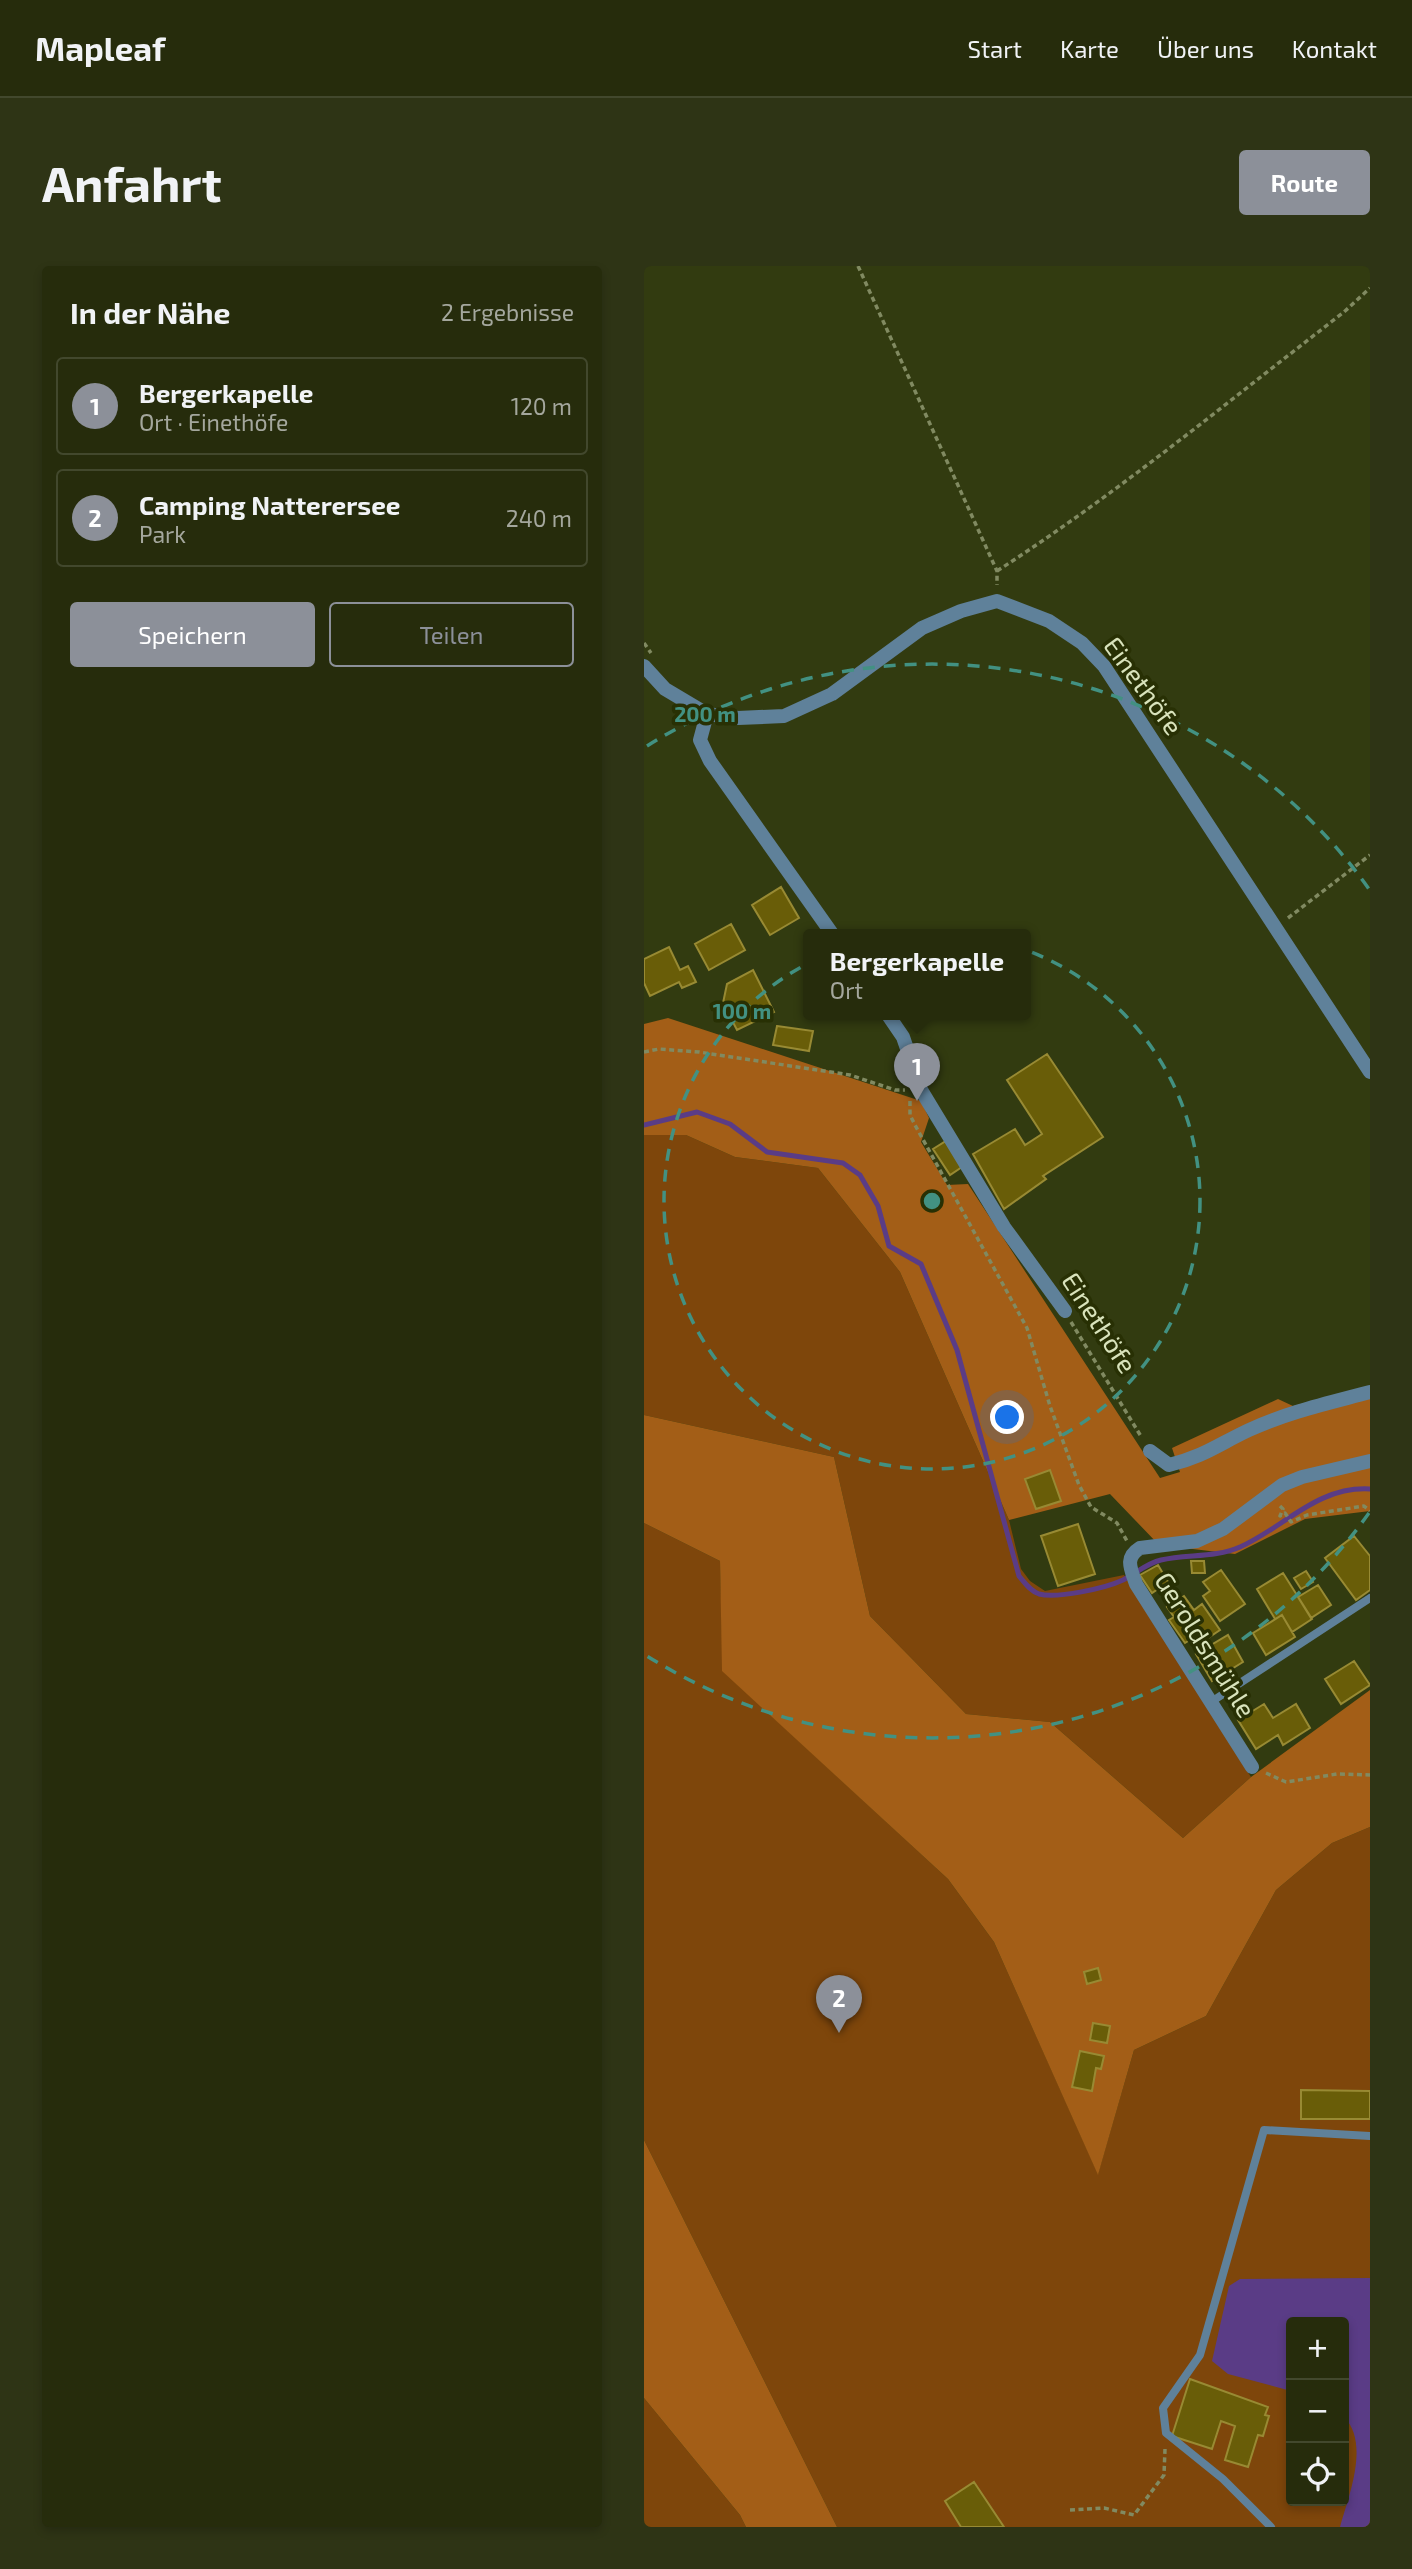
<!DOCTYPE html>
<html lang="de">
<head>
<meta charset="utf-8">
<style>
	body { margin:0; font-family:"Exo 2",sans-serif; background:#2e3415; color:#f1f3f6 }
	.controls { position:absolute; right:21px; bottom:21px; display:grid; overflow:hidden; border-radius:7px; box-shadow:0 4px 10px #0003 }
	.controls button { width:63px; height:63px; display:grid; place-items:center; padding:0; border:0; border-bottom:2px solid #42482d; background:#262c0c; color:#f1f3f6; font:35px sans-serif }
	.you { position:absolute; left:364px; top:1152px; width:24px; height:24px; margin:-18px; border:5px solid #fff; border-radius:50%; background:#1a73e8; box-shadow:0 0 0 10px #1a73e833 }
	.badge { display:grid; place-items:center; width:46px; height:46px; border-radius:50%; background:#8c9099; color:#fff; font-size:23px; font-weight:700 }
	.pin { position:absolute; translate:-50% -58px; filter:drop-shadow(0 2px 4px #0008) }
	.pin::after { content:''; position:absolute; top:37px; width:24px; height:21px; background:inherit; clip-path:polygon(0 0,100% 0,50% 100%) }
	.popup { position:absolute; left:159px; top:663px; width:228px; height:91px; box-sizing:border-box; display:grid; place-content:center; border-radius:7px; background:#262c0c; filter:drop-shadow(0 2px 5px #0005); font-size:23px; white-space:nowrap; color:#a4a79d }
	.popup b { font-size:26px; color:#f1f3f6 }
	.popup::after { content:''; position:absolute; left:50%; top:100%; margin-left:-14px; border:14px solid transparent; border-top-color:#262c0c }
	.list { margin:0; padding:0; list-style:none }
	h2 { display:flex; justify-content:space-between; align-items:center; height:91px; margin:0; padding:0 28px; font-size:30px }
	h2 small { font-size:23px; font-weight:400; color:#a4a79d }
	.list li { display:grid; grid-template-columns:46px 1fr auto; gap:21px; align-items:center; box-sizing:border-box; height:98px; margin:0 14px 14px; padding:0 14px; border:2px solid #42482d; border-radius:7px }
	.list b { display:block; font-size:26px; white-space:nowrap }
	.list p { margin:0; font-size:23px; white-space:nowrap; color:#a4a79d }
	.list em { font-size:23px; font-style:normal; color:#a4a79d }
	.actions { display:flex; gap:14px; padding:21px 28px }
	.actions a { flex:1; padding:16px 0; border:2px solid #8c9099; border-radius:7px; text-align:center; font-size:24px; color:#8c9099 }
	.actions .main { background:#8c9099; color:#fff }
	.icon { flex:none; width:38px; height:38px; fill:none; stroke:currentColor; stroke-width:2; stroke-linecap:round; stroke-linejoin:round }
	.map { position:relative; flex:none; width:726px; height:2261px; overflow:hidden; border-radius:7px }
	header { display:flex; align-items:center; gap:42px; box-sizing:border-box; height:98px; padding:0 35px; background:#262c0c; border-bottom:2px solid #42482d }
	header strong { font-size:33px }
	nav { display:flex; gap:38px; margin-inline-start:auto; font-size:24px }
	.intro { display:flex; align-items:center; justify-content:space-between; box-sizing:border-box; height:168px; padding:0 42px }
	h1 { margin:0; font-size:49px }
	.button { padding:18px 32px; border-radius:7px; background:#8c9099; color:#fff; font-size:24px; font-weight:700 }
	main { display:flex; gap:42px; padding:0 42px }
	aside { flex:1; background:#262c0c; border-radius:7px; box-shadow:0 4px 10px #0003 }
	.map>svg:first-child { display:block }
	.green { fill:#7e460b; fill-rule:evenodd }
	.forest { fill:#a35e17 }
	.water { fill:#5a3c86 }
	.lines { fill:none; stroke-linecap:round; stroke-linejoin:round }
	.stream { stroke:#5a3c86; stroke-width:5 }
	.building { fill:#695d08; stroke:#988a33; stroke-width:2 }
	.path { stroke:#818a61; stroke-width:3.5; stroke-dasharray:5 3.5; stroke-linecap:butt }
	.lane { stroke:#5f819a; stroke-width:8 }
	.street { stroke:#5f819a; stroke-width:14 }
	.ring { fill:none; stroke:#429182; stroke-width:3.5; stroke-dasharray:12 9 }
	.labels { text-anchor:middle; stroke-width:7; stroke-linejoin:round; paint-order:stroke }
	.street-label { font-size:26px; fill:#d9e3bc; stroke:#283004 }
	.centre { fill:#429182; stroke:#283004; stroke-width:3.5 }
	.ring-label { font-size:21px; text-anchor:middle; font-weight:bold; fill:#429182; stroke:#283004; stroke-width:7; stroke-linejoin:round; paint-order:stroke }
</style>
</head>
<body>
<header>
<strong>Mapleaf</strong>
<nav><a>Start</a><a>Karte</a><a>Über uns</a><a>Kontakt</a></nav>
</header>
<div class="intro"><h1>Anfahrt</h1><a class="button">Route</a></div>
<main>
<aside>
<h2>In der Nähe<small>2 Ergebnisse</small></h2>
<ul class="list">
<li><span class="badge">1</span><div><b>Bergerkapelle</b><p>Ort · Einethöfe</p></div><em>120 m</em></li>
<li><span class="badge">2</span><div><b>Camping Natterersee</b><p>Park</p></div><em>240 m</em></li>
</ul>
<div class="actions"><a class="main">Speichern</a><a>Teilen</a></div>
</aside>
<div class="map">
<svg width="726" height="2261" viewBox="0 0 726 2261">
	<rect width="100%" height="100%" fill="#323b10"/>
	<path class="green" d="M0,869H42L91,891L174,902L256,1006L365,1254L377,1303L386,1315L401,1325L480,1309L607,1511L539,1572L406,1456L322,1448L226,1350L190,1191L0,1149Z
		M0,1257L76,1295L79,1405L304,1613L350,1676L454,1908L490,1784L562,1750L632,1624L688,1577L726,1561V2261H193L0,1874ZM647,2056H700V2235H647Z
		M0,2132L96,2249L102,2261H0Z"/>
	<path class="forest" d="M24,752L277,835L285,852L277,876L303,919L324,918L516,1212L536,1206L528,1182L634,1133L649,1140L726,1121V1245L661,1253L591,1288L515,1279L466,1228L365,1254L256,1006L174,902L91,891L42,869H0V758Z
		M0,1149L190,1191L226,1350L322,1448L406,1456L539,1572L607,1511L726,1424V1561L688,1577L632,1624L562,1750L490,1784L454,1909L350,1676L304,1613L78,1405L76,1295L0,1257Z
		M0,1874L193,2261H102L96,2249L0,2132Z"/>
	<path class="water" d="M726,2012V2261H696C705,2229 726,2177 700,2151V2056H647V2125L584,2108L568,2095L585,2020L596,2013Z"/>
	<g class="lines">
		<path class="stream" d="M0,859L53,846L86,858L123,886L199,897L216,909L234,940L245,980L277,998L313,1084L375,1310C381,1317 386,1325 395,1328C413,1333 462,1322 479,1314C491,1308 503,1297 517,1294C543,1288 571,1292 596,1281C641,1261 673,1220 726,1223"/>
	</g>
	<path class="building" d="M137,621L155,652L126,669L108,639Z
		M87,658L101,684L65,704L51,678Z
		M25,681L36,704L44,700L52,716L38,722L35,716L6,730L0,717V693Z
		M109,704L130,746L93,764L79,737L83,718Z
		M133,760L169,765L165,785L129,779Z
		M403,788L459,871L399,910L402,913L360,943L329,888L371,863L381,879L398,868L363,814Z
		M302,875L318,901L306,909L289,883Z
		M406,1204L417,1235L392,1243L381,1213Z
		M434,1258L451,1308L414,1320L397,1270Z
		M710,1270L726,1290V1324L712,1334L681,1292Z
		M547,1295H560L561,1307H548Z
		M514,1299L524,1316L508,1327L496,1309Z
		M577,1304L601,1338L576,1355L559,1330L566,1325L559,1316Z
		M662,1305L669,1316L657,1323L650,1312Z
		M639,1307L668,1353L648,1366L638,1349L631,1353L613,1323Z
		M674,1319L687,1339L667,1352L654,1331Z
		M540,1330L550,1344L558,1338L576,1364L561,1374L557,1367L541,1377L525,1354L530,1351L523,1341Z
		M638,1349L651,1371L622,1389L609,1367Z
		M584,1369L599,1396L568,1415L552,1388Z
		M710,1395L726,1419L697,1438L681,1413Z
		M620,1438L629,1452L652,1438L666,1462L639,1479L634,1469L612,1483L594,1454Z
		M454,1702L457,1714L443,1718L440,1706Z
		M449,1757L466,1760L463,1777L446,1774Z
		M436,1785L460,1790L457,1803L452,1802L448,1825L428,1821Z
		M657,1824L726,1825V1853H657Z
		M546,2113L624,2141L621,2149L625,2150L619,2170L614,2169L604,2201L581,2194L591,2160L577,2155L568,2183L528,2170Z
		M330,2216L360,2261H317L301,2235Z"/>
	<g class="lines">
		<path class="path" d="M214,0L353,305V319
			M353,305C474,227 586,134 700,46L726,22
			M0,377L7,387
			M644,652L726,589
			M0,786L15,783L55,786L206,809L251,824H261
			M266,835V849L271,859L383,1062L406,1140L435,1219L447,1241L473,1257L483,1275
			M427,1056L498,1172
			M636,1240L639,1243L636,1250L641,1247L647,1256L663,1249L720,1240L726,1245
			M622,1507L642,1516L693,1508L726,1509
			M426,2244L460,2242L490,2249L520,2209L521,2183"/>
		<path class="lane" d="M567,1436L726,1332
			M627,2261L579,2213L522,2167L519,2142L556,2089L620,1864L726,1870"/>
		<path class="street" d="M0,400L21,423L63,448L56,474L66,495L189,669
			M63,448L94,452L140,450L188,428L278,362L317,345L353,335L405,355L438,377L460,400L726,806
			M244,749L259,771L277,824L360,961L421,1045
			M506,1185L525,1199C559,1191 575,1178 605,1164C644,1146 685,1137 726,1126
			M608,1501L492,1318C487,1303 480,1292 496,1282L553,1275L579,1263L638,1219L658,1211L726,1195"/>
	</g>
	<g class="ring">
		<circle cx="288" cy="935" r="268"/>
		<path d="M725 1247A537 537 0 0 1 3 1390M3 480A537 537 0 0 1 725 623"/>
	</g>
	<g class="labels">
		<g class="street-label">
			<text transform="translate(499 420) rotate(54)" y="9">Einethöfe</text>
			<text transform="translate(455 1057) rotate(57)" y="9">Einethöfe</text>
			<text transform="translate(561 1379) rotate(58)" y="9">Geroldsmühle</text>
		</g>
	</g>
	<circle cx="288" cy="935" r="10" class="centre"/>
	<g class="ring-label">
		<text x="61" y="456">200 m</text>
		<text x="98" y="753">100 m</text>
	</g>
</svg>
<div class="controls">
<button>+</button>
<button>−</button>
<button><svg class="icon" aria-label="locate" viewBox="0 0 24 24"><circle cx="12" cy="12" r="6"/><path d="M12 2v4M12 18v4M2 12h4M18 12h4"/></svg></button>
</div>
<div class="you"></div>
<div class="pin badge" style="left:273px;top:835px">1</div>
<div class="popup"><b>Bergerkapelle</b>Ort</div>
<div class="pin badge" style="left:195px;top:1767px">2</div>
</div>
</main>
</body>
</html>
